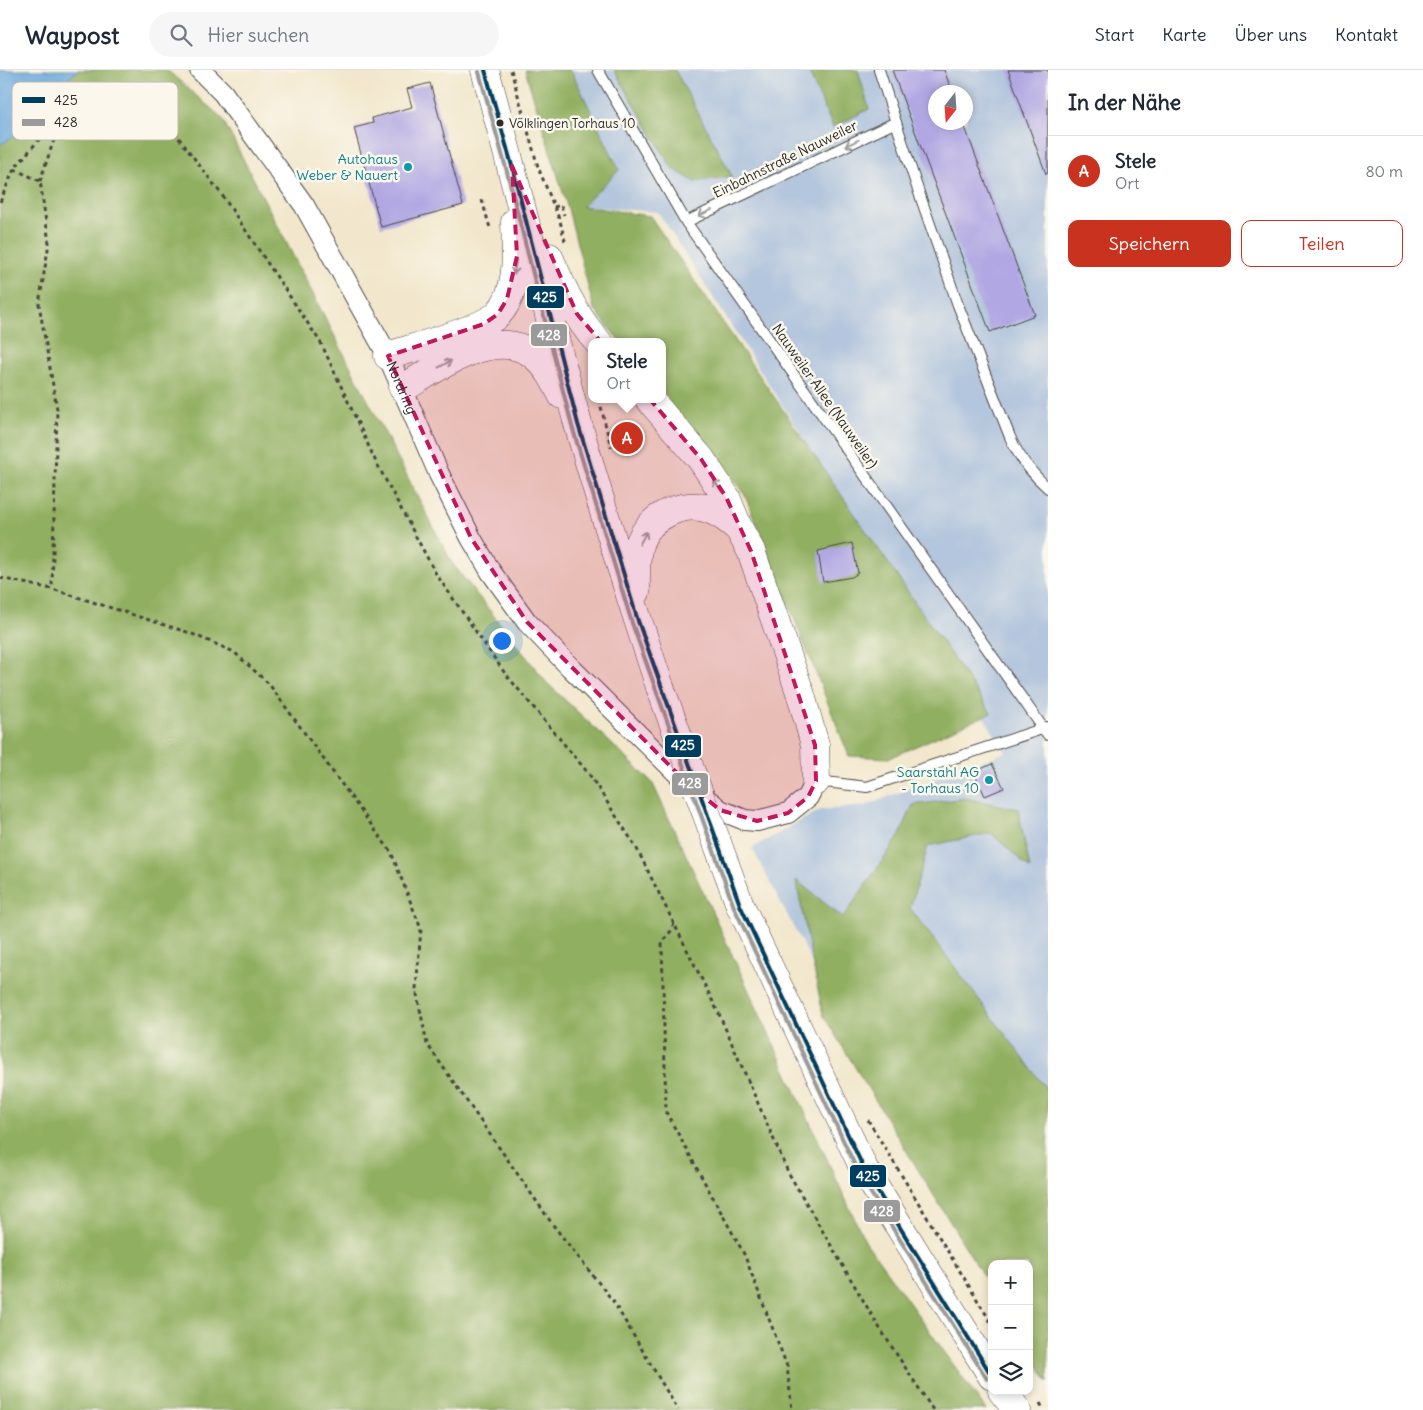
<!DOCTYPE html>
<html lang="de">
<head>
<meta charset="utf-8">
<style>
	body { margin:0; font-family:Delius,sans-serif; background:#f6f6f7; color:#1f2937 }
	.controls { position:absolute; right:15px; bottom:15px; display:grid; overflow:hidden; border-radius:10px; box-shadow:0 2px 8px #0003 }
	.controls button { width:45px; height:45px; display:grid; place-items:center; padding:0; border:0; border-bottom:1px solid #e0e1e3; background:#fff; color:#1f2937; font:25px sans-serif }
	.compass { position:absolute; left:928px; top:15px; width:45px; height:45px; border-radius:50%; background:#fff; box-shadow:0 2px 8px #0003; rotate:197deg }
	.you { position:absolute; left:501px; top:570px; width:18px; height:18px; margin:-12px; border:4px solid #fff; border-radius:50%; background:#1a73e8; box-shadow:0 0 0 8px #1a73e833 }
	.badge { display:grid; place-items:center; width:32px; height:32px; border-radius:50%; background:#c8321e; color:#fff; font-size:16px; font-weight:700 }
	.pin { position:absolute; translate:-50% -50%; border:2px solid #fff; box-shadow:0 1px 5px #0006 }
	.popup { position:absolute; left:588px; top:268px; width:78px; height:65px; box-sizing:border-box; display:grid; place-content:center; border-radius:10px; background:#fff; filter:drop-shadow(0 1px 4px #0005); font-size:16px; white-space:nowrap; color:#747a83 }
	.popup b { font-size:19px; color:#1f2937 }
	.popup::after { content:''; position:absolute; left:50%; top:100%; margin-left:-10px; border:10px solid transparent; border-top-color:#fff }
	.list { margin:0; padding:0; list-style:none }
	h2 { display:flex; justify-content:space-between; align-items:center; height:65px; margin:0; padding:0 20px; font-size:21px }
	h2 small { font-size:16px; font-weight:400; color:#747a83 }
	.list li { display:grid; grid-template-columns:32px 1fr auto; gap:15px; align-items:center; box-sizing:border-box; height:70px; padding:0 20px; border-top:1px solid #e0e1e3 }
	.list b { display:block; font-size:19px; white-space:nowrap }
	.list p { margin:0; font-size:16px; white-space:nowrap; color:#747a83 }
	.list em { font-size:16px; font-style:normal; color:#747a83 }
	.actions { display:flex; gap:10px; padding:15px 20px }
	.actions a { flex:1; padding:11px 0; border:1px solid #c8321e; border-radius:10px; text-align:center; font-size:18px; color:#c8321e }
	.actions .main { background:#c8321e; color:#fff }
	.icon { flex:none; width:28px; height:28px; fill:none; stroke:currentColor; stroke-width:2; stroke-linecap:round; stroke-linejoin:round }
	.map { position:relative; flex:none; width:1048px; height:1340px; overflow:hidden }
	header { display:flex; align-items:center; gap:30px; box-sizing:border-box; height:70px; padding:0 25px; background:#fff; border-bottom:1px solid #e0e1e3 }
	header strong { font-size:24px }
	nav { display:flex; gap:28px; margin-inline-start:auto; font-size:18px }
	.search { width:350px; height:45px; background:#f6f6f7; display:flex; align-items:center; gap:12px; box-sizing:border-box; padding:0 18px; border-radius:28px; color:#747a83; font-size:19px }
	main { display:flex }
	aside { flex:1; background:#fff }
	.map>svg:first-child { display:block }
	.industrial { fill:#b4c6dd; fill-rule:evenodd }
	.forest { fill:#91af61; stroke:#5e6d46 }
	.water { fill:#6ba8dd; stroke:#4b6a84 }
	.building { fill:#b1a8e3 }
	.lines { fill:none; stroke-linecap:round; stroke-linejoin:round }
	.lane-casing { stroke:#494743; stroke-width:12 }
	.street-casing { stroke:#494743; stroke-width:22 }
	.primary-casing { stroke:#494743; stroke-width:29 }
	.path { stroke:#494743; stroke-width:3; stroke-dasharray:4 4; stroke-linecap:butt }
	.lane { stroke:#fff; stroke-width:10 }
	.street { stroke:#fff; stroke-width:20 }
	.primary { stroke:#fff; stroke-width:28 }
	.primary-bridge-casing { stroke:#494743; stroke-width:29; stroke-linecap:butt }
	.primary-bridge { stroke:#fff; stroke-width:28 }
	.bus-1-casing { stroke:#fbf7ec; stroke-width:8 }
	.bus-2-casing { stroke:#fbf7ec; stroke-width:8 }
	.bus-1 { stroke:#003e61; stroke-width:4 }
	.bus-2 { stroke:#9b9a9a; stroke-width:4 }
	.oneway { stroke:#a0a0a0 }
	.marked { fill:#c2185b; fill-opacity:0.2; stroke:#c2185b; stroke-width:4; stroke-dasharray:10 6; stroke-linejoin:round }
	.bus-dot { fill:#2b2b2b; stroke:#fbf7ec; stroke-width:2 }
	.culture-dot { fill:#0f9aa8; stroke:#fbf7ec; stroke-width:2 }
	.labels { text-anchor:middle; stroke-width:5; stroke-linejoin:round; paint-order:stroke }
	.bus-label { font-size:13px; fill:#2b2b2b; stroke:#fbf7ec; text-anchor:start }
	.culture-label { font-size:14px; fill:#0d838f; stroke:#fbf7ec; text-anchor:end }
	.street-label { font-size:14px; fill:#2b2b2b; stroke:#fbf7ec }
	.key { fill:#fbf7ec; stroke:#bdbab2; stroke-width:1 }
	.key-label { font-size:14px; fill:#2b2b2b }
	.line-badge { stroke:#fbf7ec; stroke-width:2 }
	.badge-label { font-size:14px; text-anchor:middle; font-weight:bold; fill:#fff }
</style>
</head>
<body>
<header>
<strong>Waypost</strong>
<div class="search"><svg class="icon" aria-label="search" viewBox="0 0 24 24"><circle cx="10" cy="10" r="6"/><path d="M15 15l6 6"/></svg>Hier suchen</div>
<nav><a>Start</a><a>Karte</a><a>Über uns</a><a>Kontakt</a></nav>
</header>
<main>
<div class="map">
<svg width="1048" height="1340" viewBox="0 0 1048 1340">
	<rect width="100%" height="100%" fill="#fbf7ec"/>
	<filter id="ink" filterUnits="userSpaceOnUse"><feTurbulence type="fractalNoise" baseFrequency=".02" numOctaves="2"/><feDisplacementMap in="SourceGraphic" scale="10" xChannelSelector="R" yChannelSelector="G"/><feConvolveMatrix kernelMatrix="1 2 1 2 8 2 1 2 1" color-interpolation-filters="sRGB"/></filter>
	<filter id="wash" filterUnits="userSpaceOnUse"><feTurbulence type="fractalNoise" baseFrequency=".0096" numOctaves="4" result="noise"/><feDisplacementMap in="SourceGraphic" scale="20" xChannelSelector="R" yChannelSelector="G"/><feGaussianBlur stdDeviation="1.12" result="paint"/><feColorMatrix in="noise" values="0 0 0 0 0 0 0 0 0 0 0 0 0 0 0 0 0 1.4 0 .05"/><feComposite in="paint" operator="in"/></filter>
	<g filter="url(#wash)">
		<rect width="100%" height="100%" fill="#f2e7cc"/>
		<path class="industrial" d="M560,0H1048V1312L1029,1281V1194H992V1220L945,1144L752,778L820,740L864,736L1006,682L658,142L582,136ZM936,22H966V52H936Z"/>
		<path class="forest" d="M79,0H167L222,48L452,493L547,613L652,712L865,1171L986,1340H0V75L19,63L49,24Z
			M525,0H571L619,100L582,136L650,146L991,643L889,688L849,686L744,423L662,323V272H620L594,239L568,139Z
			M614,0H675L732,106L695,112L672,98Z
			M808,0H858L869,39L833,57Z
			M965,728L1018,739L1030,799L991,763L928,776L910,838L1048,1021V1312L1029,1281V1194H992V1220L823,945L796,810L843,848L900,765L913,735Z"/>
		<path class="water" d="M0,0H79L49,24L19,63L0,75Z"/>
		<g id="blocks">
			<path class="building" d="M892,0H944L952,22H936V52H963L1035,245L990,262Z
				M1008,0H1048V103L1046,104Z
				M430,13L463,135L381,157L354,58L373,53L372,48L412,37L407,19Z
				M852,473L858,503L852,507L823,512L818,481Z
				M992,694L1004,718L985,726L974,702Z"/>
		</g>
	</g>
	<g filter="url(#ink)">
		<use href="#blocks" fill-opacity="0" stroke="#494743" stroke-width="1"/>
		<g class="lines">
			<g class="lane-casing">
				<path id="lane" d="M598,0L686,152L1048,665
					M879,0L916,114L958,235L1010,367C1019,388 1031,403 1048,418
					M686,152L896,52
					M817,711L867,717L1048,657"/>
			</g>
			<g class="street-casing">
				<g id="street">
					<path id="s1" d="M200,0L223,23L304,135L388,286L439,404L471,468L491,502L527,552L570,597L684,710L720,740L745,750L757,751L788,743L808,727L816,711"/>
				</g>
			</g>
			<g class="primary-casing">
				<path id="primary" d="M485,0C518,118 545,236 578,354C603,442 631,530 660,617
					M549,187C562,217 575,247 598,272
					M388,286C412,278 482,260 498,244C520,221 516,181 515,152
					M403,318C438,298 498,253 536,287C548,297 555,311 562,325
					M649,329L701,389L726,427L739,459L751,481L801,625L815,675L816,711
					M636,522C636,507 635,490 639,475C647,447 683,429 711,440C722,444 730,451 739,459
					M740,835L865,1101L992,1306
					M1002,1321L1017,1340"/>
			</g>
			<path class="path" d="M511,0L538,97L560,151L565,171
				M140,17L222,125L321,273L376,392L436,504L504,602L589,704L636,777L719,944L788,1102L877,1254L933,1340
				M14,99L40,111L49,173L39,234L57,339L52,519
				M40,111L63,43
				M482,130L490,158
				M0,132L14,99L64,40
				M554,137L561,135L564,145
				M590,292L592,301
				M599,329L611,377
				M0,508L52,519L190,563L234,582L269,614L391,782L421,859L416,919L427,974L553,1155L613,1231L678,1340
				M674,853L671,861L662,872L666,1042L744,1184L787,1296L792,1340
				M868,1050L992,1254
				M1040,1333L1044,1340"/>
			<use href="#lane" class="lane"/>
			<use href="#street" class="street"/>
			<use href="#primary" class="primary"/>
			<g class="primary-bridge-casing">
				<path id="primary-bridge" d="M660,617L740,835"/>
			</g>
			<use href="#primary-bridge" class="primary-bridge"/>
			<g class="bus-1-casing">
				<path id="bus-1" d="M485,0L512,96L578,354L638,551L740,835L865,1101L992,1306"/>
			</g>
			<g class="bus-2-casing">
				<path id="bus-2" d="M479,2L506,98L572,356L632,553L734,837L859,1104L987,1309"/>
			</g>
			<use href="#bus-1" class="bus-1"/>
			<use href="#bus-2" class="bus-2"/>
		</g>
		<defs><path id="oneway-shaft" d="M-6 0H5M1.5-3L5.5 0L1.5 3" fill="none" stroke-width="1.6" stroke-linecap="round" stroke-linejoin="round" transform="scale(1.25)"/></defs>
		<g class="oneway">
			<use href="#oneway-shaft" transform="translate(852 73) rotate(154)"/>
			<use href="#oneway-shaft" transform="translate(705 143) rotate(155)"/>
			<use href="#oneway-shaft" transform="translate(515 197) rotate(99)"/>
			<use href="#oneway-shaft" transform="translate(445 294) rotate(-29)"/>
			<use href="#oneway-shaft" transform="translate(718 416) rotate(-123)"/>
			<use href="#oneway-shaft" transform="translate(643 468) rotate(-62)"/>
		</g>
	</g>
	<path class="marked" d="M512,96L577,244L701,389L726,427L751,481L815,675L816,711L808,727L788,743L757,751L720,740L684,710L527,552L471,468L388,286L484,254L498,244L507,229L517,186Z"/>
	<circle class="bus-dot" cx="500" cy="53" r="4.5"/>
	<g class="culture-dot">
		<circle cx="408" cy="97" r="5"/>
		<circle cx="989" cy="710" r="5"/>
	</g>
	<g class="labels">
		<g class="bus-label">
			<text x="509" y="58">Völklingen Torhaus 10</text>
		</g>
		<g class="culture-label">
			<text x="398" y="94">Autohaus<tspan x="398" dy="16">Weber &amp; Nauert</tspan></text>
			<text x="979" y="707">Saarstahl AG<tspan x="979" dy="16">- Torhaus 10</tspan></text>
		</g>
		<g class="street-label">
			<text transform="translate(785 89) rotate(-26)" y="5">Einbahnstraße Nauweiler</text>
			<text dy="5" stroke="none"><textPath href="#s1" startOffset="378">Nordring</textPath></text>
			<text transform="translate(825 326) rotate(55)" y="5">Nauweiler Allee (Nauweiler)</text>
		</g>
	</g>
	<rect x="12" y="12" width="166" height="58" rx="8" class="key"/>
	<rect x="22" y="27" width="23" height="6" fill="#003e61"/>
	<rect x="22" y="49" width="23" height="7" fill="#9b9a9a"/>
	<g class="key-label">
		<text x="54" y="35">425</text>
		<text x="54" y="57">428</text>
	</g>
	<g class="line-badge">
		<rect x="526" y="215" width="39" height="24" rx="5" fill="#003e61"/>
		<rect x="530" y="253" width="38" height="24" rx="5" fill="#9b9a9a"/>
		<rect x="664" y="664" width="38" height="24" rx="5" fill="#003e61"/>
		<rect x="671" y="702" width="38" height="24" rx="5" fill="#9b9a9a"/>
		<rect x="849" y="1094" width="38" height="24" rx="5" fill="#003e61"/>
		<rect x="863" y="1129" width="38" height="24" rx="5" fill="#9b9a9a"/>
	</g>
	<g class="badge-label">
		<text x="545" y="232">425</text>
		<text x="549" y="270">428</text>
		<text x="683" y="680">425</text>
		<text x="690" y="718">428</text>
		<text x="868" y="1111">425</text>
		<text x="882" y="1146">428</text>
	</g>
</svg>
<div class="controls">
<button>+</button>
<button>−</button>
<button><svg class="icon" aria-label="layers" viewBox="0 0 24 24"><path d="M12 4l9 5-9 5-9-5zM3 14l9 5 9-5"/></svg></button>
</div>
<svg class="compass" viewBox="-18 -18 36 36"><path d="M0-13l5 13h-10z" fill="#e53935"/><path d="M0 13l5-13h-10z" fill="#747a83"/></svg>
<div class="you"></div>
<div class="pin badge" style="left:627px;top:368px">A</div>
<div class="popup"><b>Stele</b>Ort</div>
</div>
<aside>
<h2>In der Nähe<small></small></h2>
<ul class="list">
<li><span class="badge">A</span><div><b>Stele</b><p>Ort</p></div><em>80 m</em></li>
</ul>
<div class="actions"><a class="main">Speichern</a><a>Teilen</a></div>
</aside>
</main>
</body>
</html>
